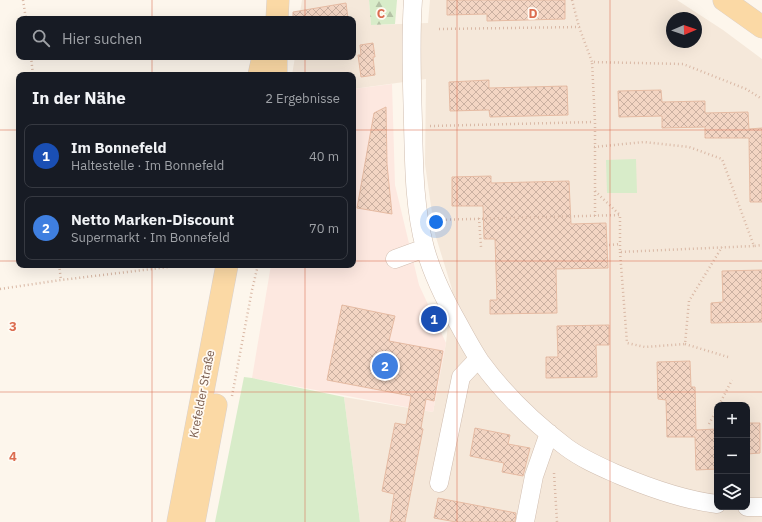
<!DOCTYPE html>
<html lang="de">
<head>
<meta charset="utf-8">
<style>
	body { margin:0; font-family:"IBM Plex Sans",sans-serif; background:#242831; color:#f1f3f6 }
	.controls { position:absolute; right:12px; bottom:12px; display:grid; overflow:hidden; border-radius:8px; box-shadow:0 4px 16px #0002 }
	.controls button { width:36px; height:36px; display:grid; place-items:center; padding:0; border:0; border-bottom:1px solid #363941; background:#171b24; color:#f1f3f6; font:20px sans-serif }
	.compass { position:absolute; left:666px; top:12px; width:36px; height:36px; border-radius:50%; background:#171b24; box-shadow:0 4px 16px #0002; rotate:88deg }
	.you { position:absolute; left:436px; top:222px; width:14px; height:14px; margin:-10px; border:3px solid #fff; border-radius:50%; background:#1a73e8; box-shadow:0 0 0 6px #1a73e833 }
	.badge { display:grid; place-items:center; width:26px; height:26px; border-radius:50%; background:#0b8043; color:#fff; font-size:13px; font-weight:700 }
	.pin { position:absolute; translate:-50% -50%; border:2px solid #fff; box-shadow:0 1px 4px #0006 }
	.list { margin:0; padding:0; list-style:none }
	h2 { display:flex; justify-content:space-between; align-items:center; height:52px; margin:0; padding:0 16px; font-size:17px }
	h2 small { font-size:13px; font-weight:400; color:#9ea1a6 }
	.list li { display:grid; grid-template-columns:26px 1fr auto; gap:12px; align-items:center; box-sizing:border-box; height:64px; margin:0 8px 8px; padding:0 8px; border:1px solid #363941; border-radius:8px }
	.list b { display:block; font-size:15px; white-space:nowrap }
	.list p { margin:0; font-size:13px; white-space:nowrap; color:#9ea1a6 }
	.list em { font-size:13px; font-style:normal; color:#9ea1a6 }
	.icon { flex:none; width:22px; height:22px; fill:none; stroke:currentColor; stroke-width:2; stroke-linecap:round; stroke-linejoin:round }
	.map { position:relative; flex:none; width:762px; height:522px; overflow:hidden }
	.search { position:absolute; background:#171b24; box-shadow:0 4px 16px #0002; left:16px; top:16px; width:340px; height:44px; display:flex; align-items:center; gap:10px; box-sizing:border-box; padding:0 14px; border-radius:8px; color:#9ea1a6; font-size:15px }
	.panel { position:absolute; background:#171b24; box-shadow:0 4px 16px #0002; left:16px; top:72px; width:340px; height:196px; border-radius:8px }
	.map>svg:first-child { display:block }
	.residential { fill:#f5e8da; fill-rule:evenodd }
	.commercial { fill:#fde8e0 }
	.green { fill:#d8ecc9 }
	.forest { fill:url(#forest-firs) }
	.building { fill:url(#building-cross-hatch); stroke:#e6bba3 }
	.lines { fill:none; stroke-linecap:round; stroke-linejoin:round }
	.minor-casing { stroke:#d1beb0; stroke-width:19 }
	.major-casing { stroke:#dad1cd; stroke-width:23 }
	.path { stroke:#d9b8a5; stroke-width:2.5; stroke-dasharray:1 3; stroke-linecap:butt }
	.minor { stroke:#fff; stroke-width:18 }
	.major { stroke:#fbd9a5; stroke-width:22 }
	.grid { fill:none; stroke:#dc6d51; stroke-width:1; stroke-opacity:0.55 }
	.labels { text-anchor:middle; stroke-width:3.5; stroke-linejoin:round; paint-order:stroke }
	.street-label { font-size:12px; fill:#7a5c4d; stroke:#fffaf3 }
	.grid-label { font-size:13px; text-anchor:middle; font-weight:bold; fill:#dc6d51; stroke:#fffaf3; stroke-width:3.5; stroke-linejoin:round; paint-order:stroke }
</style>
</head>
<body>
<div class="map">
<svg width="762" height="522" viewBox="0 0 762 522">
	<defs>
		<pattern id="forest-firs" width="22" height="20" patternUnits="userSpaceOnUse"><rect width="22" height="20" fill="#d8ecc9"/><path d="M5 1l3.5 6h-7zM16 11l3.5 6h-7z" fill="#b4c2a5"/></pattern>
		<pattern id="building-cross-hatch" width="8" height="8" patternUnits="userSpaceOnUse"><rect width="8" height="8" fill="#f3d5c3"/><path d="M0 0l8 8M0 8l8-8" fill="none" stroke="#cab0a1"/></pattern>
	</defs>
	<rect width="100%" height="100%" fill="#fdf6ec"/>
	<path class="residential" d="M302,0H369L371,25L428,23L430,0H677L723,30L762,59V522H360L344,397L433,412L446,343L452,289L435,234L425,164L426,79L353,89V75H292L295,57H353V19H299ZM672,18H696V42H672ZM717,405H747V507H717Z"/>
	<path class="commercial" d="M392,84L395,185L419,285L446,343L433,412L252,378L271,265H353V89Z"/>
	<path class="green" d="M636,159L637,193H607L606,160Z
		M244,377L252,378L344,397L360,522H215Z"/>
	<path class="forest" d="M369,0H397L395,24L371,25Z"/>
	<path class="building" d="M447,0H565V19L487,21V14L447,15Z
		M346,3L348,19H293V12Z
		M373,43L375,57H373L375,75L361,77L358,55H361L360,45Z
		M489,80V88L567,86L568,115L490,117L489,110L450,111L449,82Z
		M661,90L662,102L705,101V113L748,112L749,129L762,128V202H750L749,138H705V127L662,128V116L619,117L618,91Z
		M386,107L387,164L392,214L357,208L374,113Z
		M491,176V183L569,181L571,224L606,223L608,268L556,269L557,313L490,314V300H497L495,239H484L483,206H452V177Z
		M762,270V322L711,323V303L723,302L722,271Z
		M342,305L395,316L389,341L443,351L434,401L426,399L421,428L423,429L405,522H390L394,494L382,491L395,423L406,425L411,396L327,380Z
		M609,325V345H596L597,377L546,378V357H558L557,326Z
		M690,361L691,387H695L696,430L717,429V469L696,470L695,437H667L666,400L658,399L657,362Z
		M747,423H760V453L747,454Z
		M475,428L510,435L508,444L530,448L523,476L502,472L504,463L470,456Z
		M438,498L516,513L515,522H456L434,518Z"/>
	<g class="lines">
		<g class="minor-casing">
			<path id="minor" d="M413,0C410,41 412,82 413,123C414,164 414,207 425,248C432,274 445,300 458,323C465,336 472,349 480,361C504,394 534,423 566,447C582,459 601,467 619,475C650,488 683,500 717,504
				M395,259L425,248
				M439,483L461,377L478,359
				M747,507H762
				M525,522L534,476L549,433"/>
		</g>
		<g class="major-casing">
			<path id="major" d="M724,0L762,27
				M277,19L278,0
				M259,75L263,57
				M276,75V57
				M178,522L227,265
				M194,522L216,405"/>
		</g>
		<path class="path" d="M23,0L26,19
			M572,0L579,27
			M439,29L579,27L592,62
			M31,57L33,75
			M430,126L594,122
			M594,147L644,142L689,147L722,159L754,246L762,245
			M595,191L620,215
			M595,216V122L592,62L683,64L746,89L762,99
			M479,218L481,247
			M434,220L620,215V252L754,246
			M609,245L620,244
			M620,252L627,343L645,347L685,344L689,301L722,247
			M59,265L61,280
			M0,289L61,280L185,265
			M685,344L728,357
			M232,396L252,290L258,265
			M719,405L732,380
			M709,424L717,409
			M554,473L557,522"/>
		<use href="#minor" class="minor"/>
		<use href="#major" class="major"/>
	</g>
	<path class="grid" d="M152,0V19M305,0V19M457,0V522M610,0V522M152,57V75M305,57V75M0,130H19M353,130H762M0,261H19M353,261H762M152,265V522M305,265V522M0,392H762"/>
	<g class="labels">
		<g class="street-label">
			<text transform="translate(202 394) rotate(-79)" y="4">Krefelder Straße</text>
		</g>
	</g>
	<g class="grid-label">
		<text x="381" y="18">C</text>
		<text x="533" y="18">D</text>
		<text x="13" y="331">3</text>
		<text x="13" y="461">4</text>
	</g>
</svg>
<div class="controls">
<button>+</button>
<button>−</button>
<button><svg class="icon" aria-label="layers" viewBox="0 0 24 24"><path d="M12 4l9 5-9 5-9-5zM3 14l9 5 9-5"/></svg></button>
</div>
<svg class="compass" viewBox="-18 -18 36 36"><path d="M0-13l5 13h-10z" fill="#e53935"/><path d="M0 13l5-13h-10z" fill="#9ea1a6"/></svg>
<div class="you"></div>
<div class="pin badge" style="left:434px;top:319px;background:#1a4fb4">1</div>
<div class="pin badge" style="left:385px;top:366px;background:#3f7fe0">2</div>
<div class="search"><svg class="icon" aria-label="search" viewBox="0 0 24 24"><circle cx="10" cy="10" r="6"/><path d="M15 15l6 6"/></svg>Hier suchen</div>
<section class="panel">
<h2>In der Nähe<small>2 Ergebnisse</small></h2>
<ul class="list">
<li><span class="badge" style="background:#1a4fb4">1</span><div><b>Im Bonnefeld</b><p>Haltestelle · Im Bonnefeld</p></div><em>40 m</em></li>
<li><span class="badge" style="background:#3f7fe0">2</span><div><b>Netto Marken-Discount</b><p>Supermarkt · Im Bonnefeld</p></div><em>70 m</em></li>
</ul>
</section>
</div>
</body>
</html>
